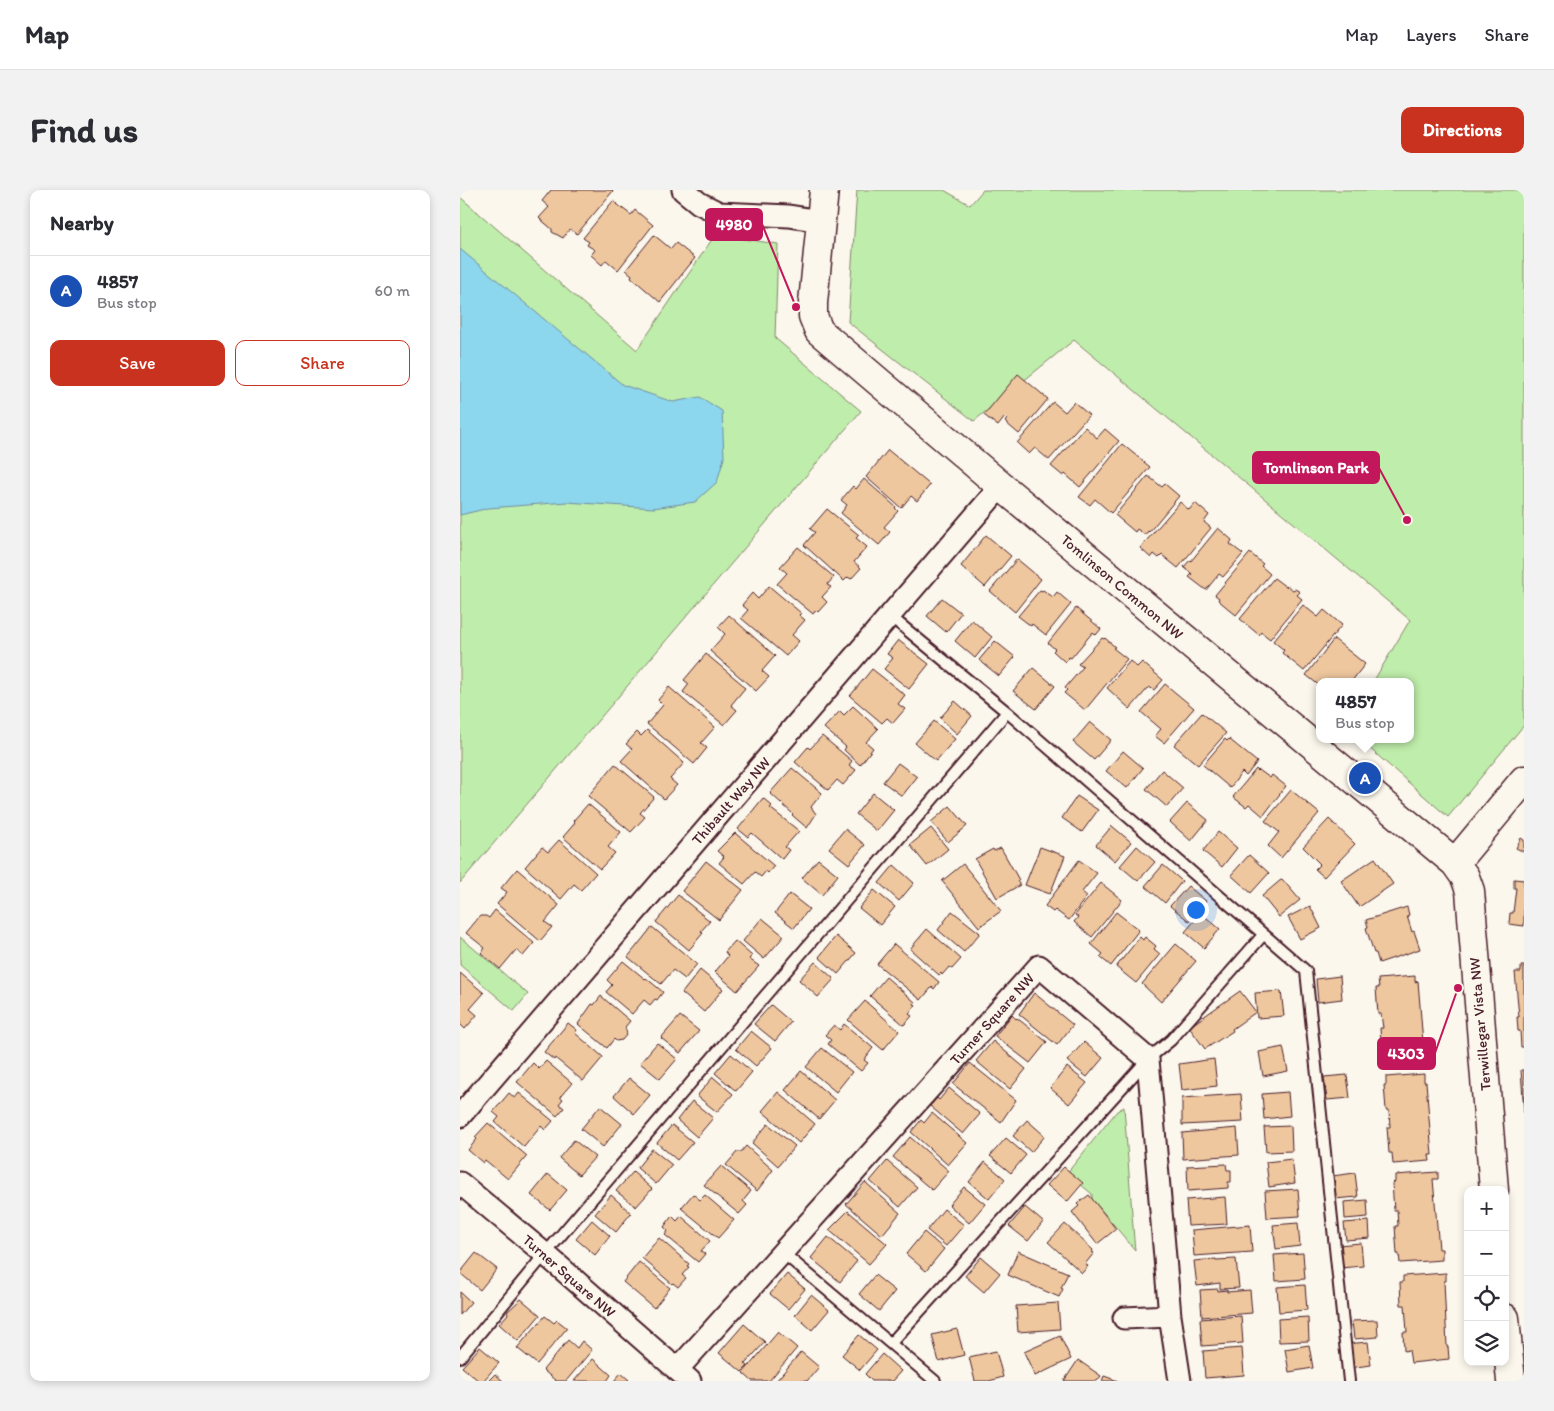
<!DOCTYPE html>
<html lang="en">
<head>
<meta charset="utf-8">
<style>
	body { margin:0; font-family:Itim,sans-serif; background:#f2f2f3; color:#2b2b33 }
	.controls { position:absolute; right:15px; bottom:15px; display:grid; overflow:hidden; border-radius:10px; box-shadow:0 2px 8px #0003 }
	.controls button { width:45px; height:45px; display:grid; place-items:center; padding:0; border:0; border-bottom:1px solid #e1e1e2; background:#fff; color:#2b2b33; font:25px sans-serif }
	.you { position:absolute; left:735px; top:719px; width:18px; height:18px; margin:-12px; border:4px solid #fff; border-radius:50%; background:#1a73e8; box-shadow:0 0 0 8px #1a73e833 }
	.badge { display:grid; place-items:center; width:32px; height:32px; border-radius:50%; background:#c8321e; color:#fff; font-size:16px; font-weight:700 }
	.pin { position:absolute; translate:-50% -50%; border:2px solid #fff; box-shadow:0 1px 5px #0006 }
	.popup { position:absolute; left:856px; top:488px; width:98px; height:65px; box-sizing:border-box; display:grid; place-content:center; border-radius:10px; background:#fff; filter:drop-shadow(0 1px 4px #0005); font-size:16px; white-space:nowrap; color:#7c7c81 }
	.popup b { font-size:19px; color:#2b2b33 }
	.popup::after { content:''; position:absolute; left:50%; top:100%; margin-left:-10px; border:10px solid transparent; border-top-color:#fff }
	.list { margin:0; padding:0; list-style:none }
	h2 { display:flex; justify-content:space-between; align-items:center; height:65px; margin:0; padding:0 20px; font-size:21px }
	h2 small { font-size:16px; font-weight:400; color:#7c7c81 }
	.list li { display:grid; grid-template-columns:32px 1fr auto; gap:15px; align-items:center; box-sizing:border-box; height:70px; padding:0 20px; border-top:1px solid #e1e1e2 }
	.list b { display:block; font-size:19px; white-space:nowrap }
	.list p { margin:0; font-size:16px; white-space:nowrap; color:#7c7c81 }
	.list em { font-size:16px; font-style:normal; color:#7c7c81 }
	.actions { display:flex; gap:10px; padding:15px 20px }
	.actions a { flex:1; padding:11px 0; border:1px solid #c8321e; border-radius:10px; text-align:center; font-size:18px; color:#c8321e }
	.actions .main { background:#c8321e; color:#fff }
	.icon { flex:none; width:28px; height:28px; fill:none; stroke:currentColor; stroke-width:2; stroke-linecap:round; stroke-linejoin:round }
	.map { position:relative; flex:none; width:1064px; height:1191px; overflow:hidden; border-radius:10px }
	header { display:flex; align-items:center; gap:30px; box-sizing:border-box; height:70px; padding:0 25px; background:#fff; border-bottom:1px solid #e1e1e2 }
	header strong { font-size:24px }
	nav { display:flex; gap:28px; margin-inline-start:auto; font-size:18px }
	.intro { display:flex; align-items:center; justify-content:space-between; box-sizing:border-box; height:120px; padding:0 30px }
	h1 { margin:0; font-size:35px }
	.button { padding:12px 22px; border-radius:10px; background:#c8321e; color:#fff; font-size:18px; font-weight:700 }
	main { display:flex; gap:30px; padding:0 30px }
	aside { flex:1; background:#fff; border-radius:10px; box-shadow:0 2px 8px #0003 }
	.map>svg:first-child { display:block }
	.green { fill:#bfedab; stroke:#84866b }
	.water { fill:#8cd7ed; stroke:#728d9f }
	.building { fill:#eec79e; stroke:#4a1f2b }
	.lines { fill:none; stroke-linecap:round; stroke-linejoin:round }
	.lane-casing { stroke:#4a1f2b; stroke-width:14 }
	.street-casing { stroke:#4a1f2b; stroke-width:25 }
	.secondary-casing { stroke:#4a1f2b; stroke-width:31 }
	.lane { stroke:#fbf7ec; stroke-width:10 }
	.street { stroke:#fbf7ec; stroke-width:21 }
	.secondary { stroke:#fbf7ec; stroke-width:28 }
	.labels { text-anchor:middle; stroke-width:4.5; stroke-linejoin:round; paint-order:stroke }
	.street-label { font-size:15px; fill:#4a1f2b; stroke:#fbf7ec }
	.leader { fill:none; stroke:#c2185b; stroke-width:2 }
	.callout-dot { fill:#c2185b; stroke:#fbf7ec; stroke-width:2 }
	.callout { fill:#c2185b; stroke:#c2185b; stroke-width:2 }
	.callout-label { font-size:16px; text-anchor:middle; font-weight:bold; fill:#fff }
</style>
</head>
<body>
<header>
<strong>Map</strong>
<nav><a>Map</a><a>Layers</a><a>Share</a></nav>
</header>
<div class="intro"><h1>Find us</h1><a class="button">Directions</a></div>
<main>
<aside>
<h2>Nearby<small></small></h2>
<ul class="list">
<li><span class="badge" style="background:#1a4fb4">A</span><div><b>4857</b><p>Bus stop</p></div><em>60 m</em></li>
</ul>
<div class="actions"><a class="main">Save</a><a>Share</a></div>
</aside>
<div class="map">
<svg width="1064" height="1191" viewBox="0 0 1064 1191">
	<rect width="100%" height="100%" fill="#fbf7ec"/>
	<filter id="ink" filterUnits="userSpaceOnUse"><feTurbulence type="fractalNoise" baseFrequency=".02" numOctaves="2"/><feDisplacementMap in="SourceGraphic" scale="10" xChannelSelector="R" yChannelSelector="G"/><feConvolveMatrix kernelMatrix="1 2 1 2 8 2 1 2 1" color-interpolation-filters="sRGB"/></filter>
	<g filter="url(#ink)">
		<path class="green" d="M397,0H484L510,15L523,0H1064V535L988,627L899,549H950V492H913L950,430L614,150L514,231L388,132Z
			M0,7L177,160L255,45L318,54L315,148L401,221L0,693Z
			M0,747L68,804L54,821L0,775Z
			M664,917L674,1050L675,1060L632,1009V1004L607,983L657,921Z"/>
		<path class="water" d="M0,59L163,195L213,212L240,207L262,221L264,268L257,292L235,312L193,318L107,312L29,318L0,325Z"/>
		<path class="building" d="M91,0H152L153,1L117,44L110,39L103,48L92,42V39L79,28L89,17L82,11Z
			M153,11L171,25L175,20L193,35L158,80L146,70L142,75L131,65L135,60L127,55L129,52L123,48Z
			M194,45L211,59L216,53L235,68L200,112L171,87L172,85L166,80Z
			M558,184L588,209L559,244L545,232L547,229L545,227L538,236L524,225Z
			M593,212L605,222L614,212L629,225L589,270L575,258L569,264L557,253Z
			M625,237L637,248L645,239L659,251L620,297L605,284L603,286L591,276Z
			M662,254L690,277L651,323L635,309L630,315L619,307Z
			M428,260L470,295L457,311L451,306L441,318L406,287Z
			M688,286L702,297L705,294L719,306L689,342L688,341L685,345L677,339L675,342L655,325Z
			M404,289L436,317L435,318L438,321L424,337L430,342L419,355L381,323L387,315L381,310L393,296L396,299Z
			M720,312L729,320L735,313L749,325L744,332L751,338L718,378L702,365L699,368L694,364L691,368L680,358Z
			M367,319L399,345L396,348L407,357L394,372L401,378L391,389L388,387L384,391L344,355L355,342L350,339Z
			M758,338L772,350L770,354L783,364L763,387L759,384L746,400L729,387L732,384L724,377L730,370L731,371Z
			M526,345L551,366L525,397L501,376Z
			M338,357L374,387L367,395L371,397L362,407L367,412L358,422L356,420L353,424L317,394L327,383L320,377Z
			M790,363L803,374L801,376L810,384L776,425L758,410L759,408L755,405Z
			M557,369L581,389L555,422L530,401Z
			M814,388L826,397L827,396L833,400L835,399L840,402L837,405L842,409L810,449L801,442L799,445L780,429Z
			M309,396L341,423L339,425L345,430L332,445L339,451L326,466L281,428L288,420L282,415L292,403L298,409Z
			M580,400L582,401L583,400L593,407L597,402L611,414L586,445L572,434L571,436L558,426Z
			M482,408L501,423L486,442L467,426Z
			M843,415L858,427L864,420L882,435L844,481L822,463L824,460L813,451Z
			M616,418L641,439L636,445L633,442L611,468L609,467L605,472L593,461L595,459L588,453Z
			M269,425L315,466L302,481L309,487L296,501L250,461L265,444L258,437Z
			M512,430L532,447L515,468L495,451Z
			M642,448L644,449L645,448L655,457L653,458L667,469L625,520L604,503L607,500L605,498L623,477L618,474Z
			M874,449L905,474L891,492H860V496L846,485Z
			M438,450L469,474L449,499L424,479L433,468L427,464Z
			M535,451L555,467L539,486L519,470Z
			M246,464L282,494L281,495L285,498L271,515L277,520L264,535L223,502L229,494L224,490Z
			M670,471L677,477L682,472L703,490L694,500L689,497L670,519L647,498Z
			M573,478L595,496L576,519L553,501Z
			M412,479L445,505L438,514L445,519L433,533L427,528L422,533L390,506Z
			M705,494L734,518L704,553L695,546L701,539L681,522Z
			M209,497L255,537L241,553L247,558L234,574L187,534L203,515L198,510Z
			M495,511L512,526L497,544L480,528Z
			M393,516L418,539L406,552L413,558L400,575L384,560L386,557L364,538L380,521L384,525Z
			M742,523L766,543L738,575L714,555Z
			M474,531L495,549L476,571L455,553Z
			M630,532L651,550L634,570L613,552Z
			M187,540L224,573L210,589L217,595L204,609L161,571L172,559L166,554L177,542L181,546Z
			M362,546L392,571L389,575L396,580L383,595L377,590L368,600L335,572L348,557L350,559Z
			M765,549L767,551L769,549L797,572L786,586L782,582L770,598L743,575Z
			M663,561L683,578L667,598L646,581Z
			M438,573L457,587L442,606L423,592Z
			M155,574L194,607L180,623L185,627L171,642L128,606Z
			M332,578L362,603L351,617L356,624L347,638L332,625L333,624L310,603Z
			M796,579L798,581L799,580L810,588L812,585L826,596L803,626L789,614L786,617L773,607Z
			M702,580L723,598L707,617L686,599Z
			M831,600L859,623L821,668L808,656L819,642L805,631Z
			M413,603L434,620L417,641L396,624Z
			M617,606L638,620L622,642L602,628Z
			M303,608L312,616L310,618L339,641L325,657L329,660L322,669L292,643L288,647L278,639Z
			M727,613L748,630L731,651L710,632Z
			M128,614L161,642L148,657L155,663L140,679L103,647L115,633L113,631Z
			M490,616L507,636L488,652L471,632Z
			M869,629L895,654L864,687L855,679L860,674L843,657Z
			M652,636L671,652L655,671L636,655Z
			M471,638L488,659L467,676L450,655Z
			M385,639L405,655L389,674L369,658Z
			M758,642L777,658L762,677L743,661Z
			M275,643L314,676L308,683L306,681L301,687L295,682L284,694L259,673L264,667L257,661Z
			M1061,648L1064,650V662L1056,658Z
			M99,650L136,683L121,700L114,694L101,709L65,677L82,657L88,662Z
			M677,656L695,672L678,691L660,676Z
			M580,657L605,666L590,704L565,695Z
			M541,658L559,690L557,691L560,695L537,708L515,669L533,659L534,661Z
			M789,665L809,683L791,703L771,685Z
			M915,668L933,694L899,717L881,691Z
			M358,669L378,685L362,705L342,688Z
			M619,670L637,683L622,702L627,706L609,730L595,720L593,722L585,716Z
			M246,671L283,700L259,730L222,701Z
			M503,674L541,721L519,737L482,691Z
			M434,675L454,693L439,711L419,693Z
			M703,675L722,691L705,713L685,696Z
			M57,679L99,715L85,732L92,737L80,751L37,714L47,702L41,698Z
			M822,689L840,710L819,727L802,706Z
			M1054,689L1064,690V736L1049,734L1050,723H1053L1056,698H1054Z
			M641,693L662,710L632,747L614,732L618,727L615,725Z
			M728,696L746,711L729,731L710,716Z
			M414,700L435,717L420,735L399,718Z
			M330,704L349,719L334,738L315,723Z
			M218,705L250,731L241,741L243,743L229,760L196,732Z
			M850,716L861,738L840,749L828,727Z
			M947,717L949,725L947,726L952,742L954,741L960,759L919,773L916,763H914L906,738L908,737L906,730Z
			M35,720L74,753L63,766L56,760L40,779L21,763L25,758L6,743L20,726H26L29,728Z
			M492,721L520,743L504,762L478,740Z
			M656,722L679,740L651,776L640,767L643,764L631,754Z
			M741,723L760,739L744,758L725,742Z
			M302,728L324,746L304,769L283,751Z
			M192,737L237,774L225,789L213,780L201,794L168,767Z
			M467,739L501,769L492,779L489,777L482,785L481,783L479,785L450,759Z
			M376,746L396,763L378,784L359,767Z
			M680,747L683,750L685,747L696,756L694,759L700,764L676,793L656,777Z
			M275,751L292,766L289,769L299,776L277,801L255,782L268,766L265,762Z
			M434,754L479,792L474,799L472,797L461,810L417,774Z
			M716,754L736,771L701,812L682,794Z
			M163,771L185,789L186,788L203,802L197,810L195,809L190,815L184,810L172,824L146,802L152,795L147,790Z
			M355,772L374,789L358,807L339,790Z
			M1061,776H1064V857H1061L1060,841H1058L1057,827H1059L1055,782H1061Z
			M240,780L263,799L244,822L222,803Z
			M0,783L24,803L10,819L17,825L5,839L0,834Z
			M880,786L882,809L858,812L856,789Z
			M955,786V792L958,791L964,866H961L962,872L926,875L925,864L922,865L920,838H923L921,824H918L916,798H919L918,789Z
			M426,787L455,812L454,814L456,815L449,824L452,826L444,835L410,806Z
			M780,801L796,822L772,839L773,841L745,859L729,837Z
			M821,801L824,826L797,828L795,803Z
			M574,803L613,835L597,855L559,824Z
			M141,806L170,831L165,837L167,844L162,850L156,851L154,849L147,858L118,834L132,814L134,815Z
			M405,811L439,841L423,860L388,830Z
			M311,815L331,832L315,851L294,834Z
			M552,825L556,829L557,828L587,852L570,873L535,846Z
			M220,826L239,841L220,863L201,848Z
			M108,833L117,840L115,843L143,867L123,891L95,868L94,870L84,862Z
			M384,834L413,858L404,870L408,873L401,881L368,854L371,850L365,845L374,835L380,840Z
			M291,841L312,858L296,876L276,859Z
			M533,851L566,879L550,899L516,871Z
			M624,852L643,868L627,887L607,871Z
			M197,853L217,869L200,889L180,873Z
			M823,857L828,881L803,886L799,862Z
			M362,858L392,882L376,902L346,877Z
			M271,864L292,882L276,901L255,883Z
			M754,869L757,896L722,900L719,874Z
			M86,871L112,893L100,907L103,909L99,914L104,918L97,926L57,892L73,873L79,879Z
			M510,873L556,910L541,932L493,894Z
			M607,877L627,893L609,914L590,898Z
			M1061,880H1064V923Z
			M341,881L375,910L359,929L325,900Z
			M964,884V892H966L972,965H969L970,971L933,974L932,963H929L927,937H930L929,920H926L924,895H926V887Z
			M887,885L890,908L867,910L864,887Z
			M253,887L273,904L257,922L237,906Z
			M169,888L190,905L174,924L154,906Z
			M489,898L520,924L503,944L470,916L477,908L479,910Z
			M318,902L355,934L339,953L302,921Z
			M828,902L830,926L804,929L802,904Z
			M49,903L55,908L59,903L93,931L85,940L81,936L64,957L35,932L39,927L33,922Z
			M781,904L783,932L722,935V908Z
			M232,911L253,928L237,947L217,930Z
			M140,916L162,934L143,957L121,939Z
			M472,923L507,953L488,975L451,942L461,930L464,933Z
			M567,930L585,946L571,962L553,946Z
			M28,933L67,966L48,989L25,970L23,973L8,960L17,949L15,947Z
			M308,934L335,956L318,976L292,953Z
			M212,935L233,952L217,970L197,953Z
			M831,936L832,961L806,962L804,937Z
			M777,938L779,965L723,969L722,943Z
			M450,947L489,981L472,1000L433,967Z
			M546,948L566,965L551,983L530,966Z
			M114,950L135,967L119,985L99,968Z
			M286,956L313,980L297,1001L266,975L277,962H281Z
			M192,959L212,975L196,994L177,978Z
			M832,969L835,993L809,997L806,972Z
			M427,971L457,997L440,1017L410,991Z
			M525,972L545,989L529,1009L509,992Z
			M766,974L767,980H771V992H768V998L728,1001L727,976Z
			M261,976L291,1001L283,1011L287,1015L279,1024L244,995Z
			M604,977L623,993L607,1012L587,995Z
			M173,982L192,999L176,1017L156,1001Z
			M978,982V989H973L979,1059H982V1070L940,1073L939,1064H937L935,1036H938L937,1020H934L932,993L935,992V985Z
			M895,983L898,1007L874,1009L872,986Z
			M88,984L107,1000L90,1020L71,1005Z
			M405,992L440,1023L422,1045L386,1014Z
			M504,997L525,1014L509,1033L489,1015Z
			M838,999L840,1026L807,1028L805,1001Z
			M233,1004L240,1010L245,1005L274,1030L258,1048L221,1018Z
			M151,1005L171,1023L156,1042L135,1024Z
			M629,1005L656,1039L637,1054L612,1022L619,1016L617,1014Z
			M765,1007L767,1034L728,1036L726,1010Z
			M907,1010L908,1027L885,1029L884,1012Z
			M565,1017L583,1032L568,1051L549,1036Z
			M484,1019L504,1035L486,1056L467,1040Z
			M388,1021L427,1054L409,1074L369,1040Z
			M212,1026L217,1031L221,1026L250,1051L241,1061L245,1064L238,1072L205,1045L208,1041L204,1037Z
			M132,1030L150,1046L135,1065L116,1049Z
			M909,1031L910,1048L886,1050L884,1033Z
			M838,1033L840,1056L816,1059L813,1035Z
			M605,1034L633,1060L632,1062L634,1063L625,1074L628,1076L622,1083L588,1052Z
			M790,1035L792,1062L734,1066L732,1040Z
			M464,1042L484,1059L466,1081L446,1064Z
			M368,1047L397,1071L380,1092L351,1068Z
			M199,1048L229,1074L227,1076L229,1077L222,1085L226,1088L218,1097L213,1093L212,1094L182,1068Z
			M901,1053L903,1076L880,1078L878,1055Z
			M558,1061L608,1083L601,1098L603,1099L599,1107L548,1085Z
			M16,1063L37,1079L20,1100L0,1083Z
			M843,1063L845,1089L816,1091L814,1065Z
			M521,1067L540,1083L524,1102L505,1086Z
			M756,1069V1070L776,1069L779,1098L760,1099V1093L737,1096L734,1071Z
			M179,1072L210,1098L194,1118L163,1092Z
			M986,1083V1091H984L987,1157H988L989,1169L951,1173L949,1160L944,1161L943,1142H947L945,1115H941L940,1092H943V1086Z
			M327,1084L345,1099L328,1119L310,1104Z
			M415,1085L435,1101L419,1121L399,1104Z
			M845,1095L847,1120L819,1122L817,1097Z
			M758,1099V1101L767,1100V1102L790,1100L792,1123L742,1127L740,1100Z
			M0,1102L11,1112L0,1125Z
			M351,1105L369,1120L352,1140L335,1125Z
			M61,1109L80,1125L58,1151L39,1134L48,1124L47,1122Z
			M598,1113L600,1139L558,1142L556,1116Z
			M85,1126L94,1133L97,1130L107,1138L77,1174L57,1158Z
			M781,1126L783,1153L742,1156L740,1129Z
			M848,1127L849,1151L819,1152L818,1129Z
			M917,1130L918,1147L894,1149L892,1131Z
			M284,1134L305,1152L285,1174L288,1176L282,1182L259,1163Z
			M497,1139L504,1165L479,1172L472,1145Z
			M318,1142L337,1158L309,1191H292L283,1183Z
			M399,1145L417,1160L400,1180L382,1165Z
			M600,1146L611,1169L575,1186L564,1162Z
			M108,1150L117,1158L122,1151L132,1160L106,1191H96L83,1180Z
			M908,1152L911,1175L888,1178L886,1154Z
			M849,1155L853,1178L829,1182L825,1159Z
			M20,1157L39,1173L23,1191H19L2,1177Z
			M782,1158L784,1185L745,1188L743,1161Z
			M536,1161L543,1187L529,1191H515L509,1167Z
			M341,1162L359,1177L347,1191H316Z
			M422,1164L441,1181L432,1191H412L405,1184Z
			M133,1169L151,1185L147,1191H114Z
			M618,1170L641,1186L637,1191H604Z
			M161,1183L169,1190L168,1191H154Z
			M35,1184L43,1191H28Z
			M644,1186L658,1191H642Z"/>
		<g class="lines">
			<g class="lane-casing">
				<path id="lane" d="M430,426L547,522L846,781L889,1191
					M322,1062L475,1191
					M431,1153L688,869L711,850L803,745
					M0,1167L85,1064L547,522"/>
			</g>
			<g class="street-casing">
				<path id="street" d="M223,0L239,13L259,23L329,26L361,31
					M0,926L541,296
					M0,993L85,1064L230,1191
					M664,1128L710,1126
					M217,1180L579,776L688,869L710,1126L720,1191"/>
			</g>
			<g class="secondary-casing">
				<path id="secondary" d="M364,0L353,113V126L359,141L541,296L995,673L1064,590
					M995,673L1005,687L1010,701L1034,1000
					M1045,1128L1051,1191"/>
			</g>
			<use href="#lane" class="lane"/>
			<use href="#street" class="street"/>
			<use href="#secondary" class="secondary"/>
		</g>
	</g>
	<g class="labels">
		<g class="street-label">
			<text transform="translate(662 397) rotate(40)" y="5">Tomlinson Common NW</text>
			<text transform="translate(271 611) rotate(-49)" y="5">Thibault Way NW</text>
			<text transform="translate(532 829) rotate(-48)" y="5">Turner Square NW</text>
			<text transform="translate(1020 834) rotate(-95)" y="5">Terwillegar Vista NW</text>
			<text transform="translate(109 1086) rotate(41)" y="5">Turner Square NW</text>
		</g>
	</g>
	<path class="leader" d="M336 117L302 34M947 330L919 278M998 798L975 863"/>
	<g class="callout-dot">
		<circle cx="336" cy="117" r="5"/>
		<circle cx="947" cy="330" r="5"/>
		<circle cx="998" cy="798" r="5"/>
	</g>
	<g class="callout">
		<rect x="246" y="19" width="56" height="31" rx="5"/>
		<rect x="793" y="262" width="126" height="31" rx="5"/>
		<rect x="918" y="848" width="57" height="31" rx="5"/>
	</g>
	<g class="callout-label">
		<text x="274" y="40">4980</text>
		<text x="856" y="283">Tomlinson Park</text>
		<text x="946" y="869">4303</text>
	</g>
</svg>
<div class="controls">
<button>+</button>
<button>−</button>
<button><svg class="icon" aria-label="locate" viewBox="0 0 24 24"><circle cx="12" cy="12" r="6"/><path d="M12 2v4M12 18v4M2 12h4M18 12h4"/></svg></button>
<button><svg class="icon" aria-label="layers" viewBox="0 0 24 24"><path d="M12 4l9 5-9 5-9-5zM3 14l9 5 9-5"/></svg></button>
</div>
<div class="you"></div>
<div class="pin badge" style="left:905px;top:588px;background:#1a4fb4">A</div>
<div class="popup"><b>4857</b>Bus stop</div>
</div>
</main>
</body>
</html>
